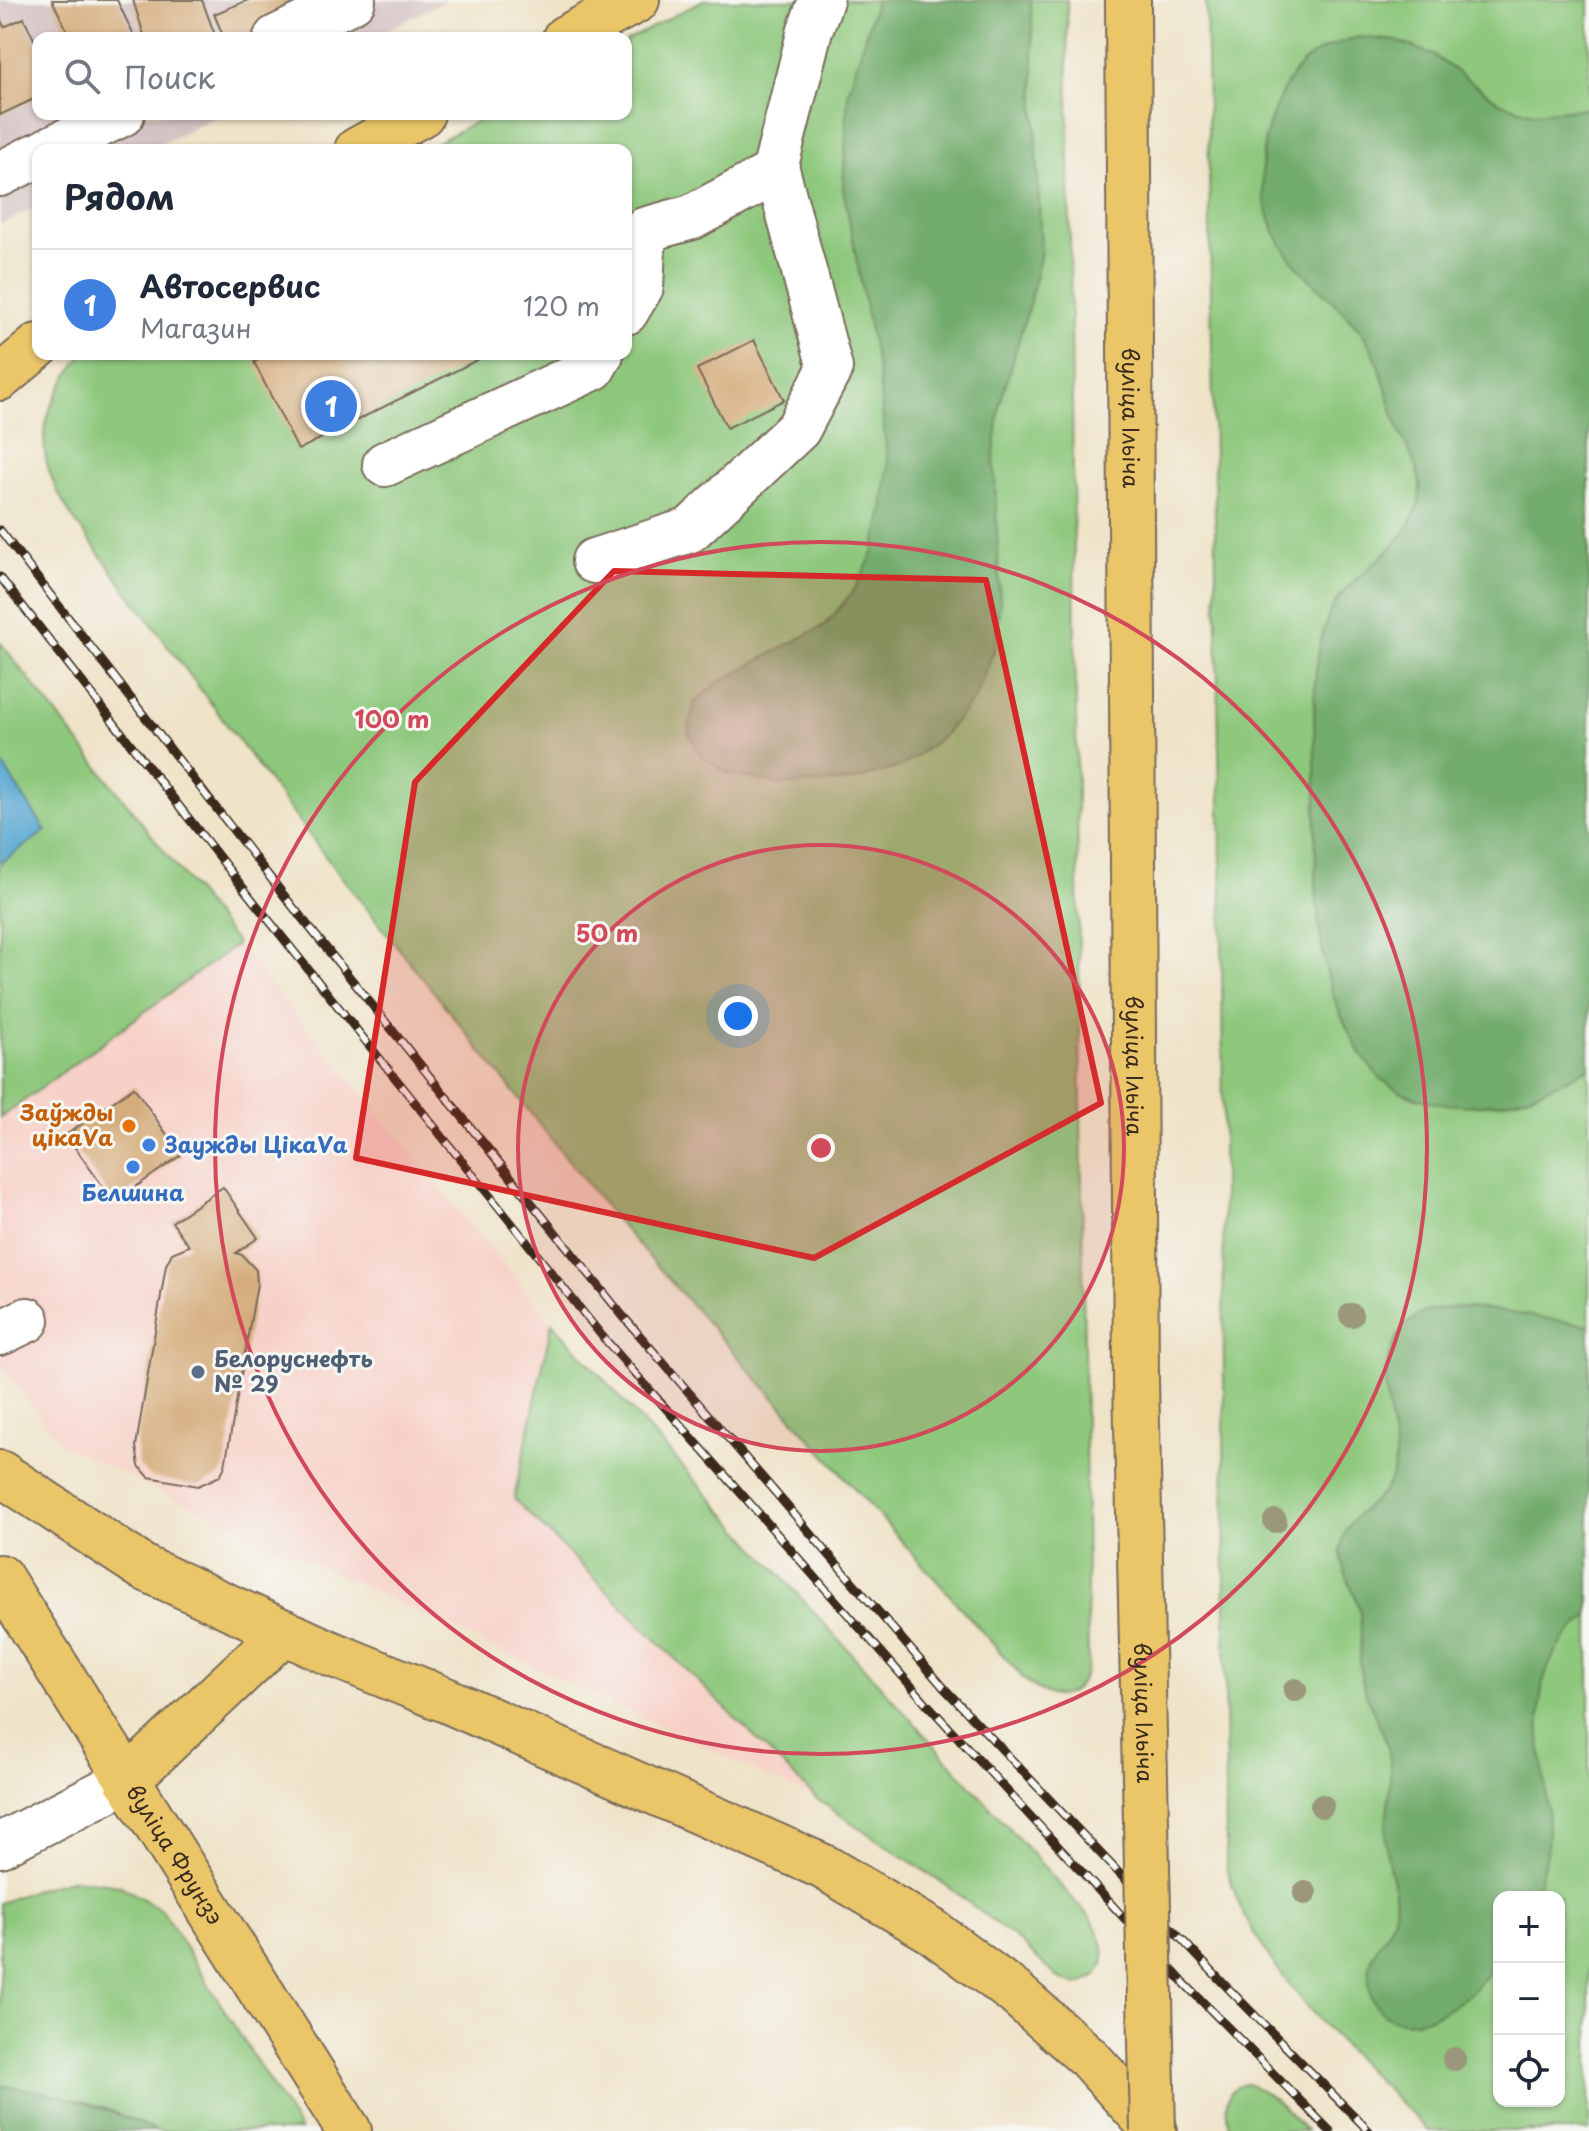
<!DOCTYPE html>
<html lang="ru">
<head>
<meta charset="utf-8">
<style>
	body { margin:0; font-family:"Playpen Sans",sans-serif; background:#f6f6f7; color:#1f2937 }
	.controls { position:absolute; right:24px; bottom:24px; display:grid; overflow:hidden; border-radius:16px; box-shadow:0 2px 6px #0004 }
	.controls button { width:72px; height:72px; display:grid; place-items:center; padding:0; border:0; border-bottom:2px solid #e0e1e3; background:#fff; color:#1f2937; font:40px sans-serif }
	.you { position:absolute; left:738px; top:1016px; width:28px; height:28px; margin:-20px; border:6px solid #fff; border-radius:50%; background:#1a73e8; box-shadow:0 0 0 12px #1a73e833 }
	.badge { display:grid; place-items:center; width:52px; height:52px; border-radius:50%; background:#d1495b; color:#fff; font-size:26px; font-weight:700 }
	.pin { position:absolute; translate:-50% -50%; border:4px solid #fff; box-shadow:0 2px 8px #0006 }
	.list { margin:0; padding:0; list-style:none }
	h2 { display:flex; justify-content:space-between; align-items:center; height:104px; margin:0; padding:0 32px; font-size:34px }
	h2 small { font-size:26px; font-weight:400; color:#747a83 }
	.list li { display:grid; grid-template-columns:52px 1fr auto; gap:24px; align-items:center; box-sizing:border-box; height:112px; padding:0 32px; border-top:2px solid #e0e1e3 }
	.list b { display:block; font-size:30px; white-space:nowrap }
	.list p { margin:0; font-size:26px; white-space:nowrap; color:#747a83 }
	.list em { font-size:26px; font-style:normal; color:#747a83 }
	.icon { flex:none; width:44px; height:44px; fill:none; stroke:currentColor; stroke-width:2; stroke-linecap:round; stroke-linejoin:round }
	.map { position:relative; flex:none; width:1589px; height:2131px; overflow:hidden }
	.search { position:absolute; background:#fff; box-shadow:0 2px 6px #0004; left:32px; top:32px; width:600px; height:88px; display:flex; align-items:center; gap:20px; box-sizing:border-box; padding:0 28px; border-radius:16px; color:#747a83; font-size:30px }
	.panel { position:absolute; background:#fff; box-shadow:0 2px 6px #0004; left:32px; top:144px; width:600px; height:216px; border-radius:16px }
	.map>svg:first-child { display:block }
	.built { fill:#f7d1c8 }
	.industrial { fill:#d2bfc0 }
	.green { fill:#8ec87d; stroke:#64794e; stroke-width:2; fill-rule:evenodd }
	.forest { fill:#72ac6c; stroke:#566b45; stroke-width:2 }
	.water { fill:#57a7d1; stroke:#496878; stroke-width:2 }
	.building { fill:#d5ad7d }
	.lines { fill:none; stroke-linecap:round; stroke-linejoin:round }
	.minor-casing { stroke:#7a6b5a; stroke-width:48 }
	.major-casing { stroke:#7a6b5a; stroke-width:48 }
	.minor { stroke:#fff; stroke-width:44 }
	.major { stroke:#eac669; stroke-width:44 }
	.rail-casing { stroke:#3b2a1e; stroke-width:9 }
	.rail { stroke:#f6f6f2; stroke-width:6; stroke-dasharray:18; stroke-linecap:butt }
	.major-bridge-casing { stroke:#7a6b5a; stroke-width:48; stroke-linecap:butt }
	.major-bridge { stroke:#eac669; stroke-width:44 }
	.tree { fill:#9a977a }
	.marked { fill:#d62828; fill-opacity:0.2; stroke:#d62828; stroke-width:6; stroke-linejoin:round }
	.ring { fill:none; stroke:#d1495b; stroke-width:4 }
	.food-dot { fill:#e8710a; stroke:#f6f6f2; stroke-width:3 }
	.shop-dot { fill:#3f7fe0; stroke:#f6f6f2; stroke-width:3 }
	.service-dot { fill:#5c6f8a; stroke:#f6f6f2; stroke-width:3 }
	.labels { text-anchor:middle; stroke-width:6; stroke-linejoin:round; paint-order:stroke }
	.street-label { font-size:22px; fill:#3b2a1e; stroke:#f6f6f2 }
	.food-label { font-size:22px; font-weight:bold; fill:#c56008; stroke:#f6f6f2; text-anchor:end }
	.shop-label { font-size:22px; font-weight:bold; fill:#366cbe; stroke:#f6f6f2; text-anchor:start }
	.service-label { font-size:22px; font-weight:bold; fill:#4e5e75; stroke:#f6f6f2; text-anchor:start }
	.centre { fill:#d1495b; stroke:#f6f6f2; stroke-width:4 }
	.ring-label { font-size:24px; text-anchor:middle; font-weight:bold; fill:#d1495b; stroke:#f6f6f2; stroke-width:6; stroke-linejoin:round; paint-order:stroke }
</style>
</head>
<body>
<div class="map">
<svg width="1589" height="2131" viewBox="0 0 1589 2131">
	<rect width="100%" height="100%" fill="#f6f6f2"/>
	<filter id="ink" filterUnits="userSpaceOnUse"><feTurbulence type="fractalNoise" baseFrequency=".0125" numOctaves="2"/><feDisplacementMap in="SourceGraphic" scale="16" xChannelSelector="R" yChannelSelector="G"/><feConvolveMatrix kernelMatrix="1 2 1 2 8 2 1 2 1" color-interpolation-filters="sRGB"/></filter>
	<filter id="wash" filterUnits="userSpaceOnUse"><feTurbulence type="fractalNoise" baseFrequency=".006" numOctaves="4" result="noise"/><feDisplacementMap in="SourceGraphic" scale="32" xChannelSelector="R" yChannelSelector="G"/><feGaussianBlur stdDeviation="1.8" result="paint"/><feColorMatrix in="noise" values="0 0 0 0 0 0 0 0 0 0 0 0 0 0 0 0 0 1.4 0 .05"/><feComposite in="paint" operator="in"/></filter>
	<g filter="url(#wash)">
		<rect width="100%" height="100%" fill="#efe3c8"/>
		<path class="built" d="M237,944L552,1322L515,1499L818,1800L61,1445L0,1364V1118Z"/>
		<path class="industrial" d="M0,0H447L371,38H38V114H221L149,150H38V206L0,225Z"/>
		<path class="green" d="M703,0H1067L1088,1667C1076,1703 1052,1703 1025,1680L617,1221L324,855L72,517C30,450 37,416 83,354H626V150H423L490,114H626V41Z
			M1206,0H1589V2131H1428C1363,2064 1286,1998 1243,1913C1236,1899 1232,1882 1226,1867L1222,921ZM1499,1897H1559V2101H1499Z
			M0,642L237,944L0,1118Z
			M552,1322L1092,1920C1107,1948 1114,1974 1077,1985L1057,1977L1021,1943L950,1888L818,1800L514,1499Z
			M74,1879L119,1885L162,1910L300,2131H157L102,2107L20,2088L0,2086V1903L33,1890Z
			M1247,2084C1273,2093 1288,2112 1306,2131H1230C1225,2111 1222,2087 1247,2084Z"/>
		<path class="forest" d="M876,0H1031L1041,252L1030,302L1000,404L994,456L1000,603L994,651L974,699L941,738L902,766L852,781L782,785L730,774L702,757L688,732L695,702L717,683L825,625L853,592L873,554L883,510L888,466L878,373L843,188L848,93Z
			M1359,37L1397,41L1433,55L1501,103L1533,113L1589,108V1068C1562,1081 1534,1096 1504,1102C1467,1109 1420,1106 1388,1084C1362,1067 1337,1011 1329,981C1314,925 1315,863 1316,806C1316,753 1310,695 1320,643C1323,631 1328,614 1335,603C1360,566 1415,544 1420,494C1422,470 1406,448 1398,427C1386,395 1381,357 1359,329C1341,308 1319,289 1300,269C1260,226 1252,163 1274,111C1294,62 1309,51 1359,37Z
			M1455,1307L1491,1310L1589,1325V1616C1515,1671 1545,1747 1548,1825C1549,1851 1542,1873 1534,1897H1499C1499,1912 1503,1944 1498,1957C1484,1993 1408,2049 1376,2006C1367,1993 1367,1967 1374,1953C1380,1940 1391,1931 1394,1916C1400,1891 1387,1870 1386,1845C1384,1817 1393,1788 1390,1760C1387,1730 1368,1709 1362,1680C1357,1657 1364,1632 1359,1608C1354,1589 1340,1570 1341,1550C1344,1509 1380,1508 1391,1478C1402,1450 1388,1422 1386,1394C1384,1363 1393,1326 1425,1312C1434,1309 1446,1309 1455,1307Z
			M0,2086C55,2090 107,2108 157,2131H0Z"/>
		<path class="water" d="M0,761L46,831L0,863Z"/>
		<g id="blocks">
			<path class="building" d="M52,0H117L135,38H71Z
				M133,0H202L216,38H145Z
				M248,0H347L256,38H224L214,14Z
				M0,18L4,27L24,18L38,48V97L0,115Z
				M754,340L784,400L727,428L697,369Z
				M270,354H489L298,450L254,362Z
				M134,1087L181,1155L114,1202L66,1135Z
				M223,1187L258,1238L236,1253L242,1255L256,1270L257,1284L225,1466L220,1476L198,1486L149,1477L139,1466L136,1446L166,1265L172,1253L189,1246L172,1222Z"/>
		</g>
	</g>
	<g filter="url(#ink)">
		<use href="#blocks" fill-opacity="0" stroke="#7a6b5a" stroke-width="2"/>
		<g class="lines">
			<g class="minor-casing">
				<path id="minor" d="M276,38L353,0
					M48,150L122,114
					M0,174L38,155
					M626,312L641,287L644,230L692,217L774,173L810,30L821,0
					M385,464L593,368L601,354
					M594,561L690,530L798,429L830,368L776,166
					M0,1333L27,1320
					M0,1845L127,1780"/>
			</g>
			<g class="major-casing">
				<g id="major">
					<path id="s1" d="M1128,0L1136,1381"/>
					<path d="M565,38L637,0"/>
					<path d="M357,150L422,114"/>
					<path d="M0,378L38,346"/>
					<path d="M0,1473L144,1568L332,1654L446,1700L824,1867L932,1931L1014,1992L1088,2057L1155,2131"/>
					<path id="s2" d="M0,1577L349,2131"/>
					<path d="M127,1780L284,1632"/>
				</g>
			</g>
			<use href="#minor" class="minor"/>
			<use href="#major" class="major"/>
			<g class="rail-casing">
				<path id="rail" d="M0,530L293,907L622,1315L945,1689L1222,1982L1369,2131
					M0,577L251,898L602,1336L928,1705L1183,1982L1330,2131"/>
			</g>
			<use href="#rail" class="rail"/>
			<g class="major-bridge-casing">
				<g id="major-bridge">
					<path id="s3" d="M1136,1381L1153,2131"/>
				</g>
			</g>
			<use href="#major-bridge" class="major-bridge"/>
		</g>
		<g class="tree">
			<circle cx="1351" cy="1315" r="12"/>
			<circle cx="1275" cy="1521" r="12"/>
			<circle cx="1295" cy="1690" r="12"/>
			<circle cx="1322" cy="1806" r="12"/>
			<circle cx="1305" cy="1893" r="12"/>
			<circle cx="1454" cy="2059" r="12"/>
		</g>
	</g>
	<path class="marked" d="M614,571L986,580L1101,1103L814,1258L356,1158L415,782Z"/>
	<circle cx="821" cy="1148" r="303" fill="#d1495b" fill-opacity=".12"/>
	<g class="ring">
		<circle cx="821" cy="1148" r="303"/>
		<circle cx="821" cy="1148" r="606"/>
	</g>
	<circle class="food-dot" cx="129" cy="1126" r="8"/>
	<g class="shop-dot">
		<circle cx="149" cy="1145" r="8"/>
		<circle cx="133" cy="1167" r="8"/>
	</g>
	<circle class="service-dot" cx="198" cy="1372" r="8"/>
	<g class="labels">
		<g class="street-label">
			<text dy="8" stroke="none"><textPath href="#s1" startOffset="418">вуліца Ільіча</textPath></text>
			<text dy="8" stroke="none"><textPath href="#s1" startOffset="1066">вуліца Ільіча</textPath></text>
			<text dy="8" stroke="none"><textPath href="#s3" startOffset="332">вуліца Ільіча</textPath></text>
			<text dy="8" stroke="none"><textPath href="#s2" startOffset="328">вуліца Фрунзэ</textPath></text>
		</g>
		<g class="food-label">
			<text x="113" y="1121">Заўжды<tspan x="113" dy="25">цікаVа</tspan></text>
		</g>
		<g class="shop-label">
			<text x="165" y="1153">Заужды ЦікаVа</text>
			<text x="133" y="1201" text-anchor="middle">Белшина</text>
		</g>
		<g class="service-label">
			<text x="214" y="1367">Белоруснефть<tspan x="214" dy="25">№ 29</tspan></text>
		</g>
	</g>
	<circle cx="821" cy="1148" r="12" class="centre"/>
	<g class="ring-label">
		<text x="392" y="728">100 m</text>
		<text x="607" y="942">50 m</text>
	</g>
</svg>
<div class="controls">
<button>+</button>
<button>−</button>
<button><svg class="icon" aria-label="locate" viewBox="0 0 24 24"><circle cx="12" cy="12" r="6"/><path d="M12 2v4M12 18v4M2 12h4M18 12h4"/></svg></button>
</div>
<div class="you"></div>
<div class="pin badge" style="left:331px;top:406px;background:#3f7fe0">1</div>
<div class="search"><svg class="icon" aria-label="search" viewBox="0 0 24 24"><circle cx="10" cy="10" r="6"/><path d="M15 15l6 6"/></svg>Поиск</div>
<section class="panel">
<h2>Рядом<small></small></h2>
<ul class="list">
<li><span class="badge" style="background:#3f7fe0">1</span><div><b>Автосервис</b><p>Магазин</p></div><em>120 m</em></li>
</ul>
</section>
</div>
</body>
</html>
